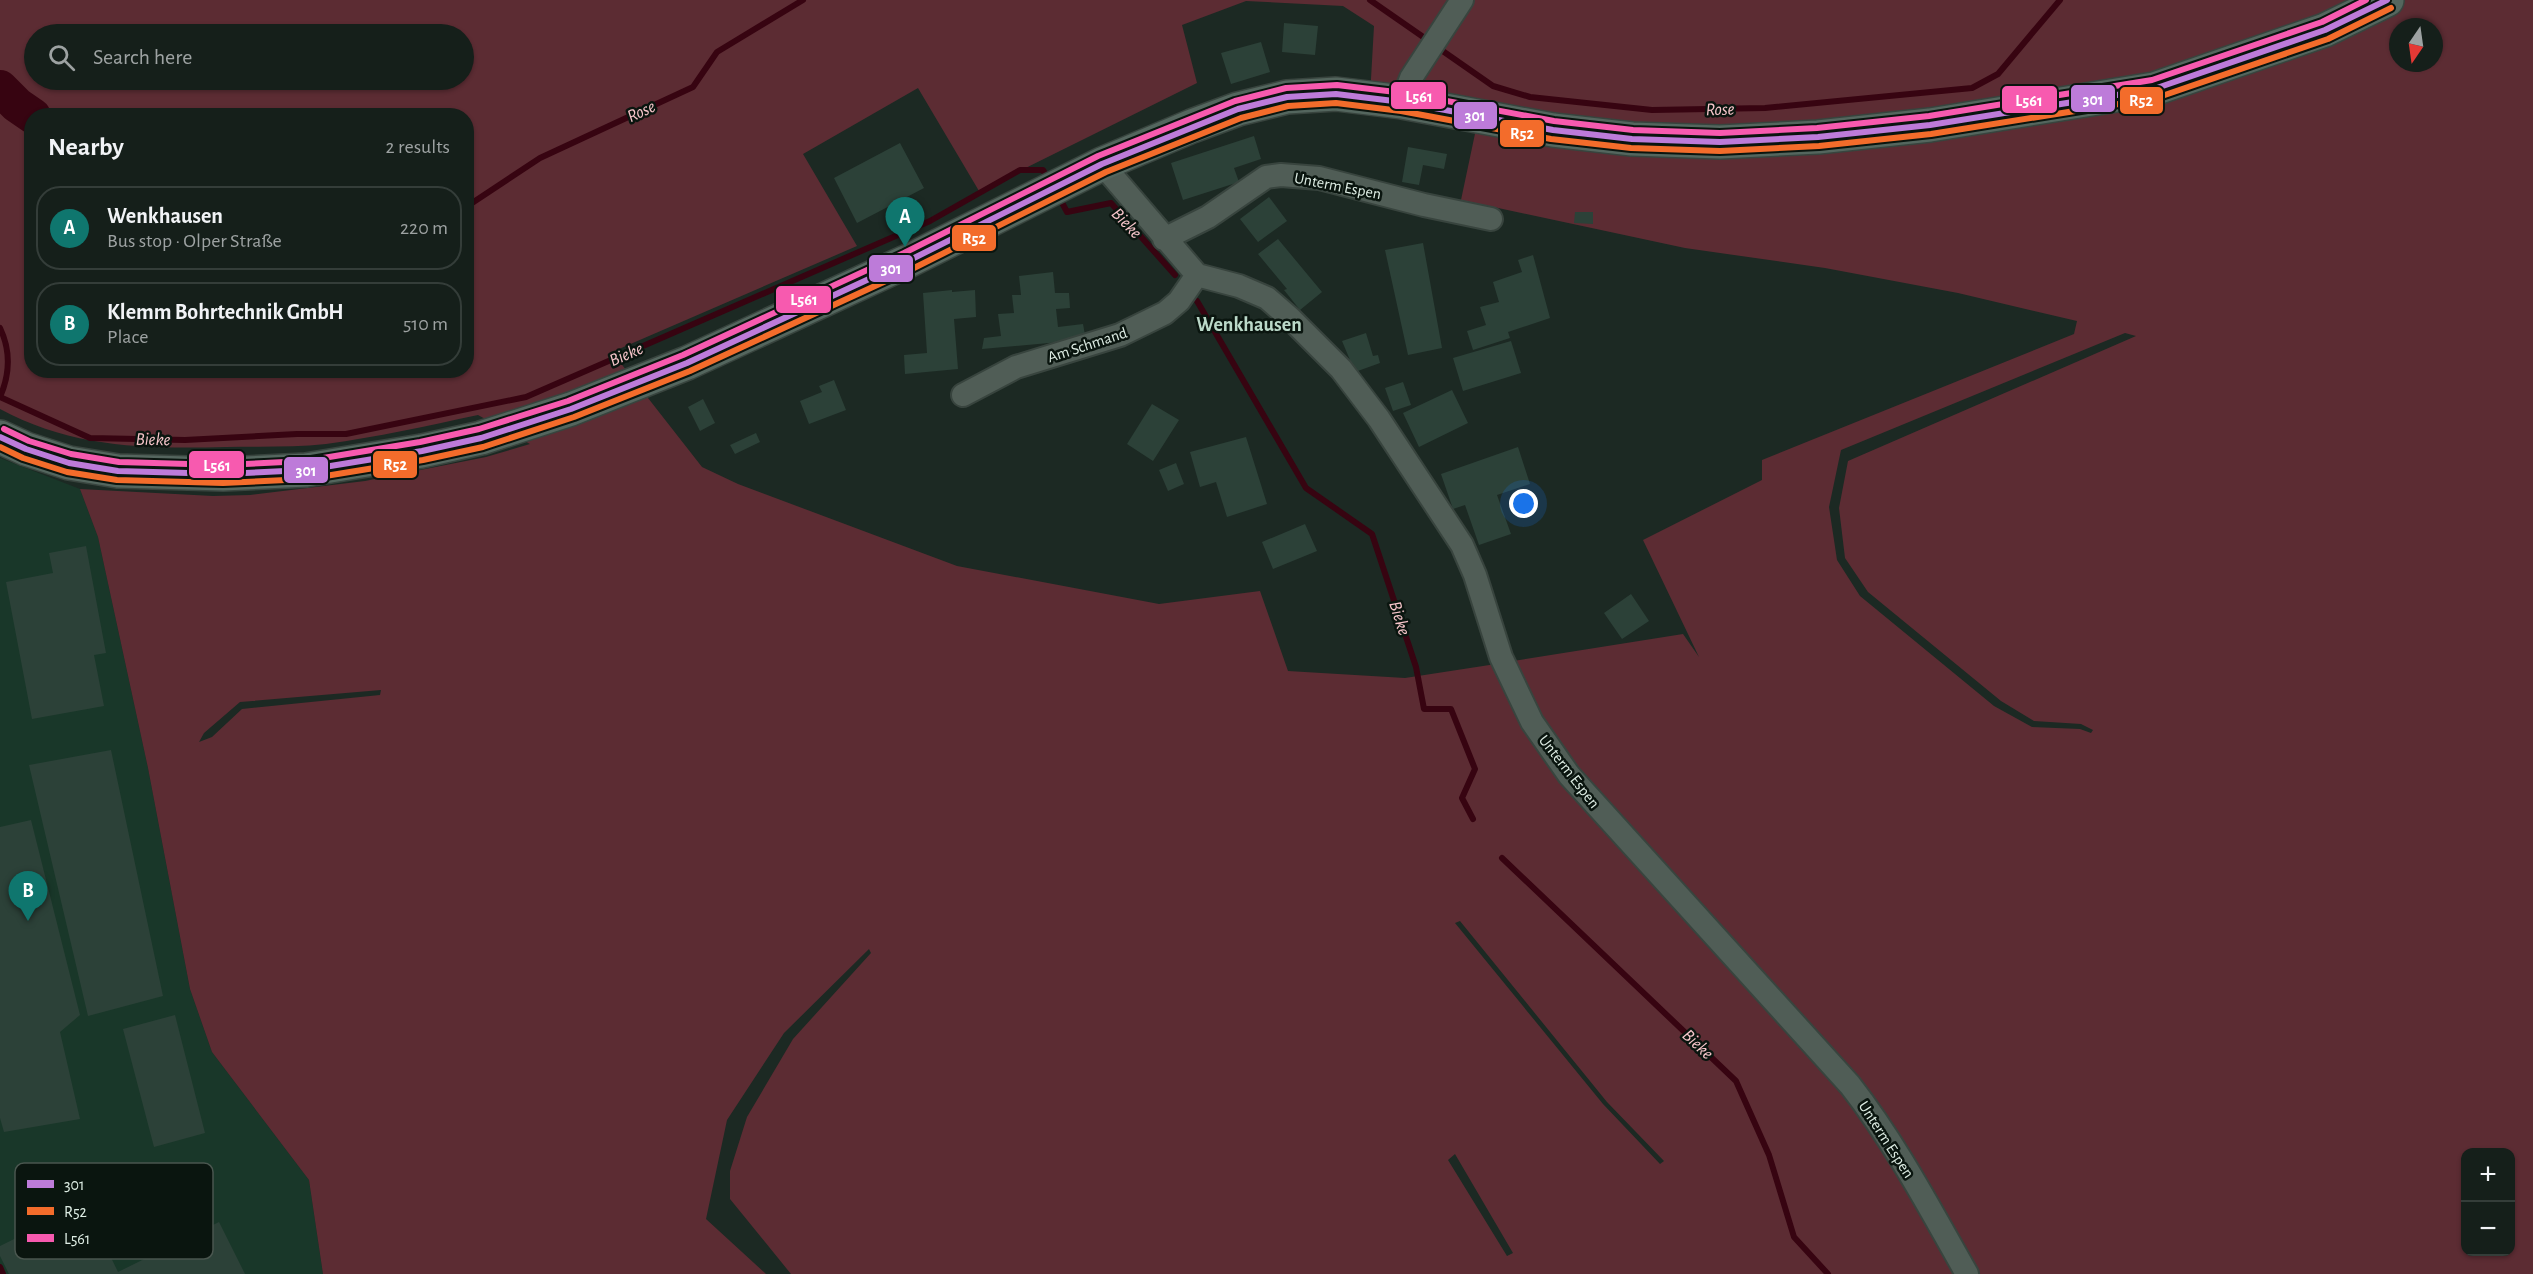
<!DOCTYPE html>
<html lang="en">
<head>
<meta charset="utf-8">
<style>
	body { margin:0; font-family:"Alegreya Sans",sans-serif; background:#222c27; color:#f1f3f6 }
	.controls { position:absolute; right:18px; bottom:18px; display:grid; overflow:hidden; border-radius:12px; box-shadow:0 2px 4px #0004 }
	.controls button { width:54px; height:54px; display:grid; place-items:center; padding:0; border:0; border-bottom:2px solid #343d39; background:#151f1a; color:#f1f3f6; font:30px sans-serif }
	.compass { position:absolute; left:2389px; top:18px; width:54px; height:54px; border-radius:50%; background:#151f1a; box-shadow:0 2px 4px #0004; rotate:193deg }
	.you { position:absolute; left:1524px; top:504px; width:21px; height:21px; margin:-15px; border:4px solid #fff; border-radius:50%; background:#1a73e8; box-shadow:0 0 0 9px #1a73e833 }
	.badge { display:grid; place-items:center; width:39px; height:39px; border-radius:50%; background:#0f766e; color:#fff; font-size:20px; font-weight:700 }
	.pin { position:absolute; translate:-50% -50px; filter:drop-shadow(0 2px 3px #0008) }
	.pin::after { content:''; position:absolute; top:32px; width:21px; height:18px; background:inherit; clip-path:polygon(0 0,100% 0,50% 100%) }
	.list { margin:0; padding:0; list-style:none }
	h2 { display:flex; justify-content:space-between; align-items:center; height:78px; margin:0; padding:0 24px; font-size:26px }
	h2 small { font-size:20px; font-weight:400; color:#9da2a2 }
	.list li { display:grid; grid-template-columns:39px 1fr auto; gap:18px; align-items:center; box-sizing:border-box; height:84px; margin:0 12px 12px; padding:0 12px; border:2px solid #343d39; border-radius:24px }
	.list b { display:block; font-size:22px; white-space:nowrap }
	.list p { margin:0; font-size:20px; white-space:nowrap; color:#9da2a2 }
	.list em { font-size:20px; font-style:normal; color:#9da2a2 }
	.icon { flex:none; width:33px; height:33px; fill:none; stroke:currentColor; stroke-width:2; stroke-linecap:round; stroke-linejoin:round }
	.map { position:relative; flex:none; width:2533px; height:1274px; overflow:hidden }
	.search { position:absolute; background:#151f1a; box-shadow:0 2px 4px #0004; left:24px; top:24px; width:450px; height:66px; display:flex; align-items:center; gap:15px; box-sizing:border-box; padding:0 21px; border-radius:33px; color:#9da2a2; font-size:22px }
	.panel { position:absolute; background:#151f1a; box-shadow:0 2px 4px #0004; left:24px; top:108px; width:450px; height:270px; border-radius:24px }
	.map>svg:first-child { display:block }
	.built { fill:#193729 }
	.green { fill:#5c2c33; fill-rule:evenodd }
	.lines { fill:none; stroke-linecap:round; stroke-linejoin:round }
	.stream { stroke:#370411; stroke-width:6 }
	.river { stroke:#370411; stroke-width:36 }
	.building { fill:#2c4138 }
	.minor-casing { stroke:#38443e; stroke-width:26 }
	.primary-casing { stroke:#38443e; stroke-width:36 }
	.minor { stroke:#505d56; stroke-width:22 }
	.primary { stroke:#54665e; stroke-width:33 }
	.bus-1-casing { stroke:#0a150f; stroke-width:10 }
	.bus-2-casing { stroke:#0a150f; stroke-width:10 }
	.bus-3-casing { stroke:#0a150f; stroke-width:10 }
	.bus-1 { stroke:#bd7bd9; stroke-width:6 }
	.bus-2 { stroke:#f36c2b; stroke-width:6 }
	.bus-3 { stroke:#f75aaf; stroke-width:6 }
	.labels { text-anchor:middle; stroke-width:5; stroke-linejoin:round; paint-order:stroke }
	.street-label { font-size:16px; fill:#deede4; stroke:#0a150f }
	.water-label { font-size:18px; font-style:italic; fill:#f9c7cc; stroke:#0a150f }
	.quarter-label { font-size:20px; font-weight:bold; fill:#bbd9c9; stroke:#0a150f }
	.key { fill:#0a150f; stroke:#4a564f; stroke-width:1.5 }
	.key-label { font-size:16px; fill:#deede4 }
	.line-badge { stroke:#0a150f; stroke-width:2 }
	.badge-label { font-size:16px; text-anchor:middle; font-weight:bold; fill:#fff }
</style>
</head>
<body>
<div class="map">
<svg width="2533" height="1274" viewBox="0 0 2533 1274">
	<rect width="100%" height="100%" fill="#1c2923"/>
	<path class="built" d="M0,458L80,489L98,537L148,768L190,989L212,1052L309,1180L323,1274H0Z"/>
	<path class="green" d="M0,0H2533V1274H1974L1907,1152L1856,1082L1772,993L1529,712L1507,662L1683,634L1699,657L1643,540L1762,480V460L2074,334L2077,321L1958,293L1825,268L1685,248L1461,200L1476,129L1369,114L1374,26L1343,6L1246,1L1182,25L1197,83L979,191L918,88L803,154L857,246L612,352L702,467L738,484L957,566L1159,604L1260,591L1288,671L1405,678L1496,664L1515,714L1527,733L1763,998L1845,1086L1893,1154L1961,1274H791L730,1199V1171L747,1117L793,1039L871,953L869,949L784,1033L727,1120L706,1219L766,1274H323L309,1180L212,1052L190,989L148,768L98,537L80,489L213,496L250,495L365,481L486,457L530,444L478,415C427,426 377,437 326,444C293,448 258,446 226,447C146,449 72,448 0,409ZM2398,27H2434V63H2398ZM34,34H464V80H34ZM32,116H466V370H32ZM2125,333L2136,336L1848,461L1839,508L1845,558L1868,592L2001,701L2034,721L2081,724L2093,730L2091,733L2080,729L2032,727L1994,706L1860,596L1837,560L1829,507L1841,450ZM381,690L380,695L242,709L212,737L199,742L204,733L240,702ZM1460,921L1607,1102L1664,1161L1660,1164L1603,1104L1455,923ZM2466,1152H2510V1252H2466ZM1455,1154L1513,1253L1507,1256L1448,1160Z"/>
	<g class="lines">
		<path class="stream" d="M1370,0L1429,41
			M1437,47L1493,86L1530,97L1652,110L1765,108L1972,88L1998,74L2060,0
			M1059,197L1067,212L1111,203L1175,275
			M466,207L540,158L693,87L717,52L803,0
			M1197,301L1306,488L1372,534L1416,667L1424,709H1451L1475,769L1462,798L1473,819
			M0,328C11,351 10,374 0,397
			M0,397L90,438L185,440L297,434H346L526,397L930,221L1020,170H1043L1049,181
			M1502,858L1736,1081L1769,1155L1794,1237L1828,1274
			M0,1267L3,1274"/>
		<path class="river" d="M0,88L17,105L33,116"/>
	</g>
	<path class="building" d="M1284,23L1318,26L1315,55L1282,52Z
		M1261,42L1270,72L1231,84L1221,53Z
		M1254,136L1261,159L1234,168L1239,182L1183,200L1171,163Z
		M900,143L924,188L857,223L834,178Z
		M1408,147L1447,154L1444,169L1423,165L1419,185L1402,182Z
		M1269,197L1287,221L1258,242L1240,219Z
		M1575,212H1593V224L1574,223Z
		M1278,239L1322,292L1300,310L1284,290L1287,289L1258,254Z
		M1423,243L1442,348L1408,355L1385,250Z
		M1533,255L1550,318L1508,332L1510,338L1473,350L1467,331L1486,325L1480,307L1499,302L1493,282L1522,272L1518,260Z
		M1053,272L1055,293H1069L1070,308L1056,309L1058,327L1083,324L1085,335L1060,342L982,349L984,338L1001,336L998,314L1014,313L1012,295H1021L1019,276Z
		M952,290V292L975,290L976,317L954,319L958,369L905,374L904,355L927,353L923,293Z
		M1366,333L1373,356L1378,355L1380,363L1355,372L1342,341Z
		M1511,341L1521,373L1463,391L1453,358Z
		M834,380L846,410L809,424L800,401L822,392L819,386Z
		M1403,382L1411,405L1393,411L1385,388Z
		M1452,390L1468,423L1419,447L1403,413Z
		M703,399L715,423L700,431L688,407Z
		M1152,404L1179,420L1153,461L1127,444Z
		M756,433L760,442L735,454L730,445Z
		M1246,437L1267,504L1227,517L1216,482L1200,487L1190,452Z
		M1518,447L1530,484L1497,495L1511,534L1479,545L1465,505L1453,509L1441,474Z
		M1176,463L1184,484L1168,491L1159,470Z
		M1305,524L1317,551L1273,569L1262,542Z
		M86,546L106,653L94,655L104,706L32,719L6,582L53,573L49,553Z
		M1631,594L1649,621L1622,639L1604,613Z
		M111,750L163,996L88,1016L29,765Z
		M31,820L80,1015L60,1032L80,1119L4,1132L0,1118V827Z
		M175,1015L205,1133L154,1147L123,1029Z
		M85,1204L118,1272L219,1222L245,1274H9L0,1256V1246Z"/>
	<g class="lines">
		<g class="minor-casing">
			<path id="minor" d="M1402,102L1411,78L1462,0
				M1102,164L1197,275L1239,286L1267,298L1290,318L1341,369L1379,419L1462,545L1475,575L1501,657L1532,722L1569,775L1850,1085C1896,1144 1930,1209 1967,1274
				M1164,239L1208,217L1266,177L1281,175L1319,178L1424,205L1491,219
				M963,395L1016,367L1120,335L1165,313L1179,301L1197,275"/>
		</g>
		<g class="primary-casing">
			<path id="primary" d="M0,437L26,449L69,463L118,471L223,474L306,470L422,451L481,438L571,409L687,363L908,261L1102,164L1192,126L1238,109L1287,97L1336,94L1402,102L1553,130L1632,139L1720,142L1818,137L1930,125L2154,89L2325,30L2387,0"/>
		</g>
		<use href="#minor" class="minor"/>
		<use href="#primary" class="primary"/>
		<g class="bus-1-casing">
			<path id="bus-1" d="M0,437L26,449L69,463L118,471L223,474L306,470L422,451L481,438L571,409L687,363L908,261L1102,164L1238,109L1287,97L1336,94L1402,102L1553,130L1632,139L1720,142L1818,137L1930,125L2154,89L2325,30L2387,0"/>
		</g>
		<g class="bus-2-casing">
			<path id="bus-2" d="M0,447L23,458L67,472L117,480L223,483L307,479L423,460L483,447L574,417L690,371L912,269L1106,172L1241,118L1288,106L1336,103L1401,111L1551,139L1631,148L1720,151L1819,146L1931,134L2156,98L2328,39L2391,8"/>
		</g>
		<g class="bus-3-casing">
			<path id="bus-3" d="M4,429L29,441L71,454L119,462L223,465L305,461L420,442L479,429L568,401L683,355L904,253L1098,156L1235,101L1286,88L1337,85L1404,93L1554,121L1633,130L1720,133L1817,128L1929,116L2152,80L2322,22L2366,0"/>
		</g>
		<use href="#bus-1" class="bus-1"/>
		<use href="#bus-2" class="bus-2"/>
		<use href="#bus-3" class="bus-3"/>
	</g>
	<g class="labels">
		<g class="street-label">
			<text transform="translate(1338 185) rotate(11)" y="6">Unterm Espen</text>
			<text transform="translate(1087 344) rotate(-18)" y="6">Am Schmand</text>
			<text transform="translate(1570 771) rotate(52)" y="6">Unterm Espen</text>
			<text transform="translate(1887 1139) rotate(57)" y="6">Unterm Espen</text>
		</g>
		<g class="water-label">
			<text transform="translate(1720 109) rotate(-1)" y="6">Rose</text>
			<text transform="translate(641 111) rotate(-25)" y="6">Rose</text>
			<text transform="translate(1127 223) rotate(46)" y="6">Bieke</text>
			<text transform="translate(626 354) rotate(-24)" y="6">Bieke</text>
			<text transform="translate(153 439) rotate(1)" y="6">Bieke</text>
			<text transform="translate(1400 618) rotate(72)" y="6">Bieke</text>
			<text transform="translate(1698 1044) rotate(43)" y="6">Bieke</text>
		</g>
		<g class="quarter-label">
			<text x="1249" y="331">Wenkhausen</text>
		</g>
	</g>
	<rect x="15" y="1163" width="198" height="96" rx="9" class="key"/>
	<rect x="27" y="1180" width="27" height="8" fill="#bd7bd9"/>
	<rect x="27" y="1207" width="27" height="8" fill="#f36c2b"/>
	<rect x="27" y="1234" width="27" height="8" fill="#f75aaf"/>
	<g class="key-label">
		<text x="64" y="1190">301</text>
		<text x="64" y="1217">R52</text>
		<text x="64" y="1244">L561</text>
	</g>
	<g class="line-badge">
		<rect x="1390" y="81" width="57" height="29" rx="6" fill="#f75aaf"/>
		<rect x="2070" y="84" width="46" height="29" rx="6" fill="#bd7bd9"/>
		<rect x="2001" y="85" width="57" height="29" rx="6" fill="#f75aaf"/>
		<rect x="2119" y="86" width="45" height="29" rx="6" fill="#f36c2b"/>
		<rect x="1453" y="101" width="45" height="29" rx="6" fill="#bd7bd9"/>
		<rect x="1499" y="119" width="46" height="29" rx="6" fill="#f36c2b"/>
		<rect x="951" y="224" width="46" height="28" rx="6" fill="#f36c2b"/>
		<rect x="868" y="254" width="46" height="29" rx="6" fill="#bd7bd9"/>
		<rect x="775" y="285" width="57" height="29" rx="6" fill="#f75aaf"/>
		<rect x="372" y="450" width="46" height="29" rx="6" fill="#f36c2b"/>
		<rect x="188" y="450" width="57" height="29" rx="6" fill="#f75aaf"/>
		<rect x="283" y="456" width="46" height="28" rx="6" fill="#bd7bd9"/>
	</g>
	<g class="badge-label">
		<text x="1419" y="102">L561</text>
		<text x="2093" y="105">301</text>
		<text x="2029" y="106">L561</text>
		<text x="2141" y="106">R52</text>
		<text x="1475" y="121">301</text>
		<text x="1522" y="139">R52</text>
		<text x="974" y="244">R52</text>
		<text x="891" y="274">301</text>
		<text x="804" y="305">L561</text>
		<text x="395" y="470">R52</text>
		<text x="217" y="471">L561</text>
		<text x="306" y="476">301</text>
	</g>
</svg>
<div class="controls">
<button>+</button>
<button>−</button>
</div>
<svg class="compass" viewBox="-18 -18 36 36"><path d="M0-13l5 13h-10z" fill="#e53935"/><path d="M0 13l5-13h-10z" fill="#9da2a2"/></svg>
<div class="you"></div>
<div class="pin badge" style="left:905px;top:247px">A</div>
<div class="pin badge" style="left:28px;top:921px">B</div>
<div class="search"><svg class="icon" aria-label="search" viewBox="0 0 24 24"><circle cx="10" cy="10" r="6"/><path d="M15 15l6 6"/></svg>Search here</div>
<section class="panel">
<h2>Nearby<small>2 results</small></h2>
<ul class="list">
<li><span class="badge">A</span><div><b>Wenkhausen</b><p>Bus stop · Olper Straße</p></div><em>220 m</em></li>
<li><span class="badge">B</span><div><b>Klemm Bohrtechnik GmbH</b><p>Place</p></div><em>510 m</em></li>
</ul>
</section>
</div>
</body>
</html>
